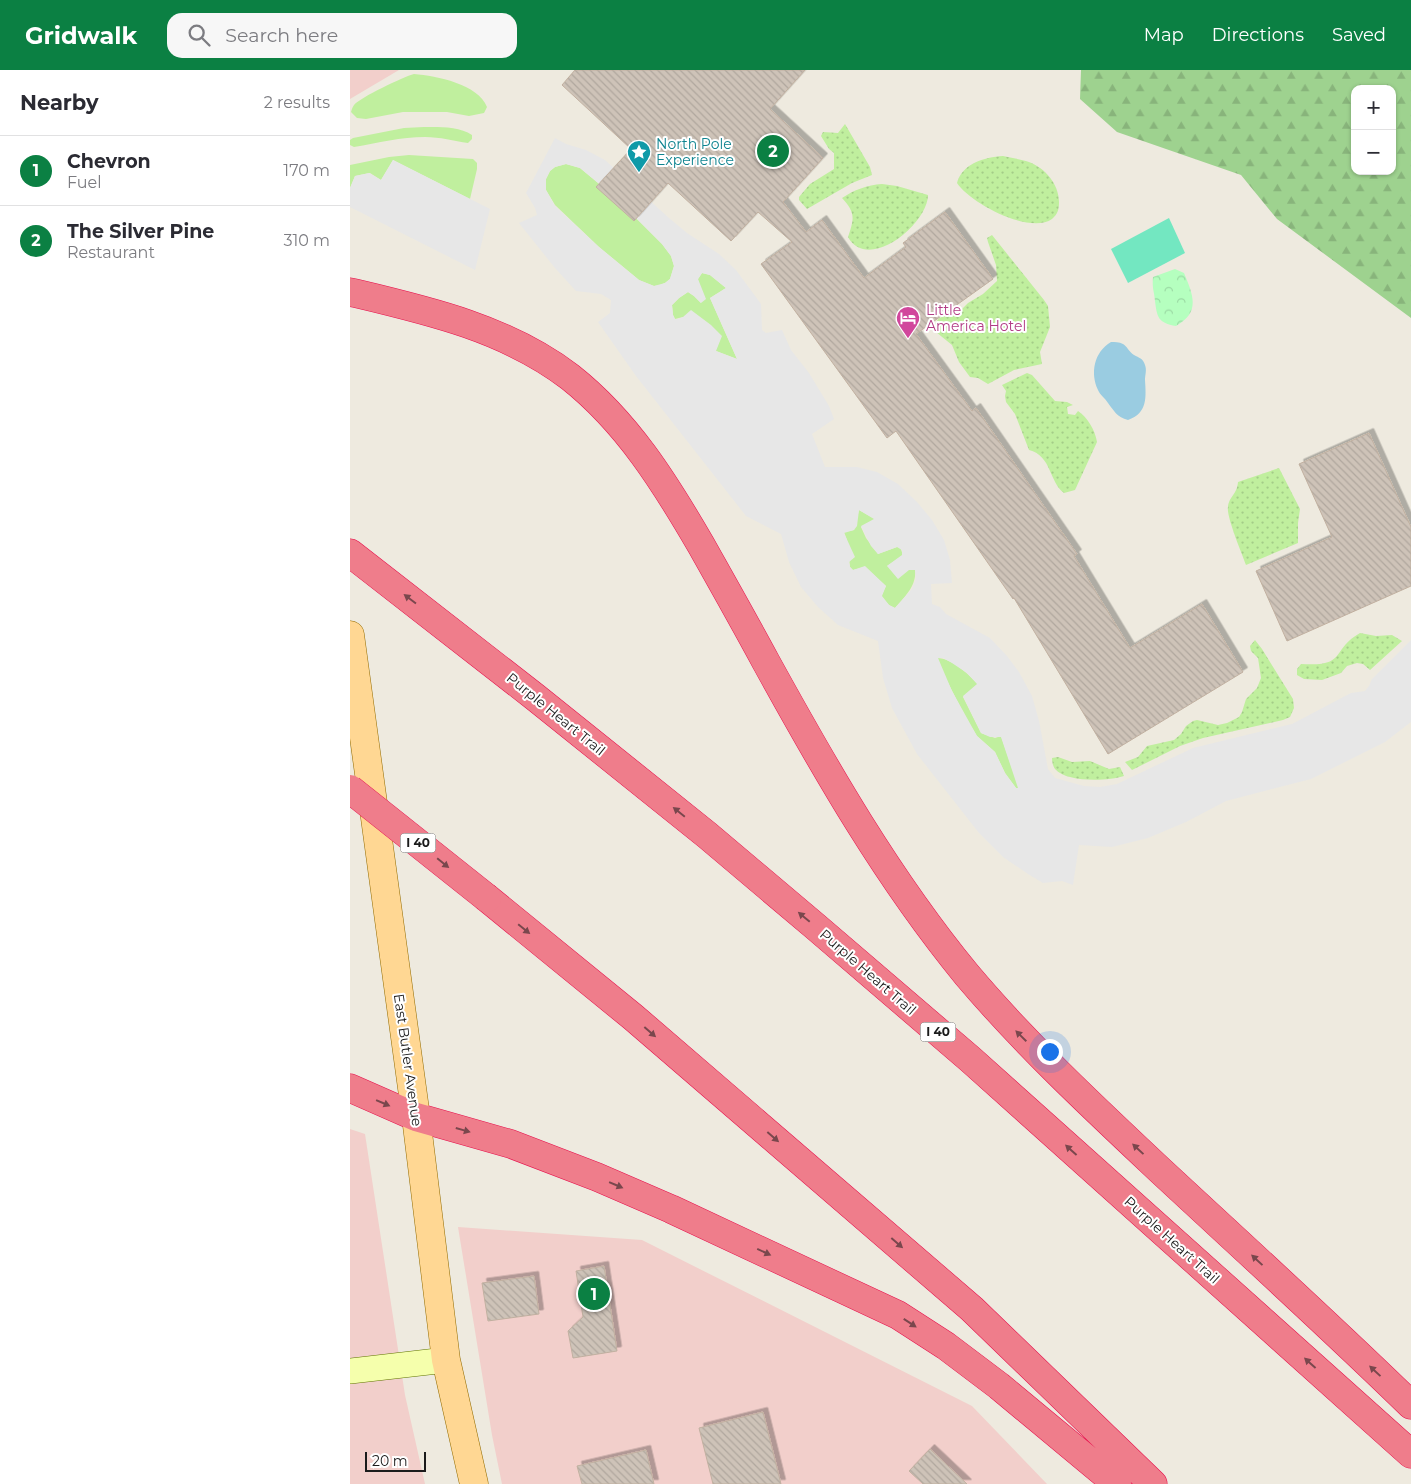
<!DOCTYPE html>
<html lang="en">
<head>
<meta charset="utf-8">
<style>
	body { margin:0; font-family:Montserrat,sans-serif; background:#f7f7f7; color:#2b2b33 }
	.controls { position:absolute; right:15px; top:15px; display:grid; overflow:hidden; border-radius:10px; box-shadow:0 1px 4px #0004 }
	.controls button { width:45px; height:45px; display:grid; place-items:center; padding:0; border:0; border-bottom:1px solid #e1e1e2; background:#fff; color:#2b2b33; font:25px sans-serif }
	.scale { position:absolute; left:15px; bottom:12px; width:61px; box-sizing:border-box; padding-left:5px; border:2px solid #1b1b1b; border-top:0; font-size:14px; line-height:18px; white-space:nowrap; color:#1b1b1b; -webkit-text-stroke:4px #fff; paint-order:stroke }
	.you { position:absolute; left:699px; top:981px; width:18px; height:18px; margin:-12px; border:4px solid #fff; border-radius:50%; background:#1a73e8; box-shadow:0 0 0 8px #1a73e833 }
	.badge { display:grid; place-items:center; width:32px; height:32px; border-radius:50%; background:#0b8043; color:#fff; font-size:16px; font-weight:700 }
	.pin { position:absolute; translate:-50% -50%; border:2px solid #fff; box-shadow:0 1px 5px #0006 }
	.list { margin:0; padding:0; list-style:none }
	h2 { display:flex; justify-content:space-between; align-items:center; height:65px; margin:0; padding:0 20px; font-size:21px }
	h2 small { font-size:16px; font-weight:400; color:#7c7c81 }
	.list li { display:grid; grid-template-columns:32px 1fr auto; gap:15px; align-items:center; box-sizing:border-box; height:70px; padding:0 20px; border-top:1px solid #e1e1e2 }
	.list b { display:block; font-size:19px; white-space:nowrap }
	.list p { margin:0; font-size:16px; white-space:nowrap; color:#7c7c81 }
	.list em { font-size:16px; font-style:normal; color:#7c7c81 }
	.icon { flex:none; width:28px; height:28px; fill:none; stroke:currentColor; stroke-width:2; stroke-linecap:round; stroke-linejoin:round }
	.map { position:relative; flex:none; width:1061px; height:1414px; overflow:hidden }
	header { display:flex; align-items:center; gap:30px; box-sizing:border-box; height:70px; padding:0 25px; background:#0b8043; color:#fff }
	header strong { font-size:24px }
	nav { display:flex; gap:28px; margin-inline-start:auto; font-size:18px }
	.search { width:350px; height:45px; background:#f7f7f7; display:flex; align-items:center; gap:12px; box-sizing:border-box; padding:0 18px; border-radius:15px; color:#7c7c81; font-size:19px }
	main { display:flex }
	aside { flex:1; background:#fff }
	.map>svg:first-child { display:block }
	.commercial { fill:#f2cfcb }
	.grass { fill:url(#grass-dots) }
	.forest { fill:url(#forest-firs); fill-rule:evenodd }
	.park { fill:url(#park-crowns) }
	.garden { fill:#c0ef9e }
	.pitch { fill:#73e7c1 }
	.parking { fill:#e7e7e7; fill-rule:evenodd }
	.water { fill:#9acce1 }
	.building { fill:url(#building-back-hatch); stroke:#c1b0a0; filter:url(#shadow) }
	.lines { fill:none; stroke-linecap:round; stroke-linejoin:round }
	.secondary-casing { stroke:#607400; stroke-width:26 }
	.primary-casing { stroke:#926b00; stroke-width:29 }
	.highway-casing { stroke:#e6114d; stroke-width:29 }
	.secondary { stroke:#f5ffac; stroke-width:25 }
	.primary { stroke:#ffd793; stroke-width:28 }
	.highway { stroke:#ef7d8b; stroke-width:28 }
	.highway-bridge-casing { stroke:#e6114d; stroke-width:29; stroke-linecap:butt }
	.highway-bridge { stroke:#ef7d8b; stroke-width:28 }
	.oneway { fill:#7a474d }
	.labels { text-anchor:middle; stroke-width:4; stroke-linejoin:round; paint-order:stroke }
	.shield { fill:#fff; stroke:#5f5f5f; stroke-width:1 }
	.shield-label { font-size:12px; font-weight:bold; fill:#1b1b1b }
	.culture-label { font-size:14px; fill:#0d838f; stroke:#fff; text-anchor:start }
	.hotel-label { font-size:14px; fill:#b23c85; stroke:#fff; text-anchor:start }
	.street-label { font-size:14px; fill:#1b1b1b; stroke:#fff }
</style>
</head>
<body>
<header>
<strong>Gridwalk</strong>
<div class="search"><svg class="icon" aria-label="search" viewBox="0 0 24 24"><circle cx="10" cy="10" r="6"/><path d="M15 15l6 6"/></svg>Search here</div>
<nav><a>Map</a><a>Directions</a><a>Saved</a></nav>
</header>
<main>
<aside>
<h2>Nearby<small>2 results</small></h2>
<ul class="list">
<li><span class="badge">1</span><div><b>Chevron</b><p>Fuel</p></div><em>170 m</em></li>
<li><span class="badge">2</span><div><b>The Silver Pine</b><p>Restaurant</p></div><em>310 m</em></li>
</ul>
</aside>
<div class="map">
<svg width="1061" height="1414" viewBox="0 0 1061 1414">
	<defs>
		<pattern id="grass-dots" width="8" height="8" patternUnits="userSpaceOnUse" patternTransform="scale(1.25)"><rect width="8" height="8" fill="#c0ef9e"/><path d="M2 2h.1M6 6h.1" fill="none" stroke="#a4cc88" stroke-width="1.8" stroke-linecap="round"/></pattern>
		<pattern id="forest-firs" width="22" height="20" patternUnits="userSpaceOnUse" patternTransform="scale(1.25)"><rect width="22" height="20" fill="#9ed28f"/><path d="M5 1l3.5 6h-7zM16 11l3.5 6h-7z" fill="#88b47b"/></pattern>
		<pattern id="park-crowns" width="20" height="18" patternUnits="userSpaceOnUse" patternTransform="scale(1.25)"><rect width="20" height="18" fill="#b5ffbf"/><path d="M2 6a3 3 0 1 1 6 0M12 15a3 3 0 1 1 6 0" fill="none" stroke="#9bdaa4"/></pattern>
		<pattern id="building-back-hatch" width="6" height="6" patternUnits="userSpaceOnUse" patternTransform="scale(1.25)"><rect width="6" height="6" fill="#cec3b8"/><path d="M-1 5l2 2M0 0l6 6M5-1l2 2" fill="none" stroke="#b0a79e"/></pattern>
		<filter id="shadow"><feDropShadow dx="4.5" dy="-4.5" stdDeviation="0" flood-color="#0004"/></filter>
	</defs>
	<rect width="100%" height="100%" fill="#eeeadf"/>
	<path class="commercial" d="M0,0H49L0,29Z
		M0,1059L15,1064L55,1325L75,1414H0Z
		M108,1157L292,1170L622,1336L697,1414H152L142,1365Z"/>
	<path class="grass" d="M495,54L520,97L522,105L502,113L457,139L449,130V127L460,114L484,99V83L479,79L471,66L473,62L488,63Z
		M653,86C661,88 671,89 679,92C695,98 709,114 709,132C709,139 708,144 702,149C680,165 620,133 607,113C612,94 634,87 653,86Z
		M532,114L547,116L578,125C578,154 518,203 498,167C504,149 506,143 492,128C504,120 517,115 532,114Z
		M642,165L694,230L698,236L700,257L690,282L692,294L664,300L638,314L628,308L620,307L609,292L602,275L586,262L583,256L589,248L611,240L618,233L633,224L647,211L646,195L638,172L637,168Z
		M677,303L682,305L705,331L717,332L723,335L717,337L718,344L725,345L728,341C738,348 745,360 747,372L725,420L714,423C699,412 702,386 679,380L665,344L656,332L655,326L656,321L652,315Z
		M929,398L950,439L948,453V473L896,495C892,484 876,446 878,437C879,426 887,425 888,412Z
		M1010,563L1026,566L1042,565L1052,571L1020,600L1013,594L1007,593L997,596L991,603L972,610L954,609L947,605V599L951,594C998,597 980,580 1010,563Z
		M905,570L912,579L943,629L944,638L940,647L933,650L853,668L830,676L782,700L775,692L788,687L797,676L824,670L831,664L836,656L843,651L847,650L868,655L877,653L889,647L892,642L896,629L907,618L911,608L908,588L901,581L900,576Z
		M708,687L722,692L740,691L759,699L770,697L774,706C758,711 717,713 705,699C703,696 702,692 702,688Z"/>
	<path class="forest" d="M731,0H1061V248L927,149L891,105L767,62L730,29ZM1005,19H1042V101H1005Z"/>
	<path class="park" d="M825,199L834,203C843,225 851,242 826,256C808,253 807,247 805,231C804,220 802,219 803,207Z"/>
	<path class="garden" d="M64,4C87,6 128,14 137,37L134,43L119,46L97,42H53L16,49L7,48L1,42C2,39 2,38 4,35C11,27 53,7 64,4Z
		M74,57C88,57 109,56 122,65V69L118,73C104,71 90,67 75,67C51,67 28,73 4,77L0,75V70L3,68L54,58Z
		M59,85L123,89L127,93V99L120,129L43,90L31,110L20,103L5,106L0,118V95L39,87Z
		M216,94L230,98L265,127L312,174L321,186L324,196L320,209L315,213L310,215L304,216L289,210L249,177L205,135L196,120V109L200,101L205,97Z
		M352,203L360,205L376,218L360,228L387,289L366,281L333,247L325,249L323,245L322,235L329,228L338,222L344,226L351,233L348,209Z
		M509,440L525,449L511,457L516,468L528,484L547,477H550L553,485L537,496L559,500L565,499C567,516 555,526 545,538L539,535L531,526L536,516L515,497L503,500L500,497L497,470L494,462L504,460Z
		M587,588C602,588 618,604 628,614L613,627L631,663L645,668L651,666L669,718H666L655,703L645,682L627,666L617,650L594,605Z"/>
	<path class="pitch" d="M819,148L835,183L778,213L761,179Z"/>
	<path class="parking" d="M205,68L216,74L236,80L255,90L319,148L337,163L369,184L386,200L411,234L412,260L416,263L432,260L441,280L459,303L479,336L484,349L462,364L475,397H507L527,402L548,414L567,432L582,450L594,470L600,490L602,513L581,514L582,534L590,537L596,544L640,568L657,586L669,602L682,626L689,651L698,699L705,708L734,716L750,717L767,714L843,678L942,654L1001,623L1015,621L1019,616L1022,609L1061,570V652L1035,672L961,709L876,731L836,752L798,768L762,777L729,775L723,815L712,811L693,813L678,804L653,787L629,763L567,684L542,638L533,608L528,571L488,555L468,537L451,517L439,492L431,464L396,446L286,306L248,252L260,243L261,230L251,224L226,221L205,198L169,153L187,145L185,138L176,123ZM216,94L230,98L265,127L312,174L321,186L324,196L320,209L315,213L304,216L289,210L249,177L205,136L196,120V109L200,101L205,97ZM352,203L360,205L376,218L360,228L387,289L366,281L372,266L361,255L341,240L333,247L328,249H325L323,245L322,235L329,228L338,222L344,226L351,233L356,229L348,209ZM509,440L524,449L511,456L521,476L528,484L547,477L552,480V485L537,496L548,509L559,500H565L566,509L562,519L545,538L539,535L532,526L536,516L515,496L503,500L500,497L499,492L505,487L494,463L504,460L507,456ZM588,588H593L602,593L617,603L627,614L613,626L631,663L640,667H651L668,718H666L655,703L645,682L627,666L602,621Z
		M43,90L140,139L125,200L0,137V118L5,106L19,103L31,110Z"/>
	<path class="water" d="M761,272C765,272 769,272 773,274C777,276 779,282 784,285C789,288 793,288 795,295C797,300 795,305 795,310C796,327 798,343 778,350C767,347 764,341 758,333C755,328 750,325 748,320C740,303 744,282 761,272Z"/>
	<path class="building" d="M225,0H455L420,39L473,88L433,132L456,162L472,150L514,208L556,177L553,173L595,142L643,209L566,264L622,341L626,338L727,484L724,486L780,578L852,534L893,602L758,684L664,528L663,529L546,361L537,368L411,194L442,172L408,142L381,171L318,113L284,151L246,117L281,79L212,15Z
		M1019,363L1061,457V516L937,571L906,501L982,467L949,394Z
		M254,1196L267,1281L223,1288L218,1261L233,1247L226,1201Z
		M184,1206L189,1244L138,1251L132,1213Z
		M413,1342L431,1414H363L349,1358Z
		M580,1379L617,1414H573L559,1401Z
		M296,1380L304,1414H232L227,1396Z"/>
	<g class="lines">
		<g class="secondary-casing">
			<path id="secondary" d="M0,1301L96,1290"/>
		</g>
		<g class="primary-casing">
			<path id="primary" d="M0,565L66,1047L96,1290L124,1414"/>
		</g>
		<g class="highway-casing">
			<path id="highway" d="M0,222C76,240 156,258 220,307C277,352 315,413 351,475C373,514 395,553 416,592C476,701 538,809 617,905C677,976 745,1039 812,1102C895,1179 980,1256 1061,1335
				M0,483L185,627L357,765L466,857L620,989L1061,1384
				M137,828L283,947L622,1239L803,1414
				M0,1018L66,1047L161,1074L247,1107L321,1139L548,1245L596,1276L649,1316L767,1414"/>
		</g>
		<use href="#secondary" class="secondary"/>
		<use href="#primary" class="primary"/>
		<use href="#highway" class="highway"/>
		<g class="highway-bridge-casing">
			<path id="highway-bridge" d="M0,719L137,828"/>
		</g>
		<use href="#highway-bridge" class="highway-bridge"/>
	</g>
	<defs><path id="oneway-solid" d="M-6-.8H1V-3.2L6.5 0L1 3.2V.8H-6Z" transform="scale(1.25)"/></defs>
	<g class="oneway">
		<use href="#oneway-solid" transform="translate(60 529) rotate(-143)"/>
		<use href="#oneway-solid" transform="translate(329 742) rotate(-141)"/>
		<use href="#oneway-solid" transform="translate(93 793) rotate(39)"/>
		<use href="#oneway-solid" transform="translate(454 847) rotate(-140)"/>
		<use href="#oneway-solid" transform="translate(174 859) rotate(39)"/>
		<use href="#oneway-solid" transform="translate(300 962) rotate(41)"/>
		<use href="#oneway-solid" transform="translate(671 966) rotate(-135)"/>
		<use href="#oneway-solid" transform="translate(33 1033) rotate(23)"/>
		<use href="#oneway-solid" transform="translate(113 1060) rotate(16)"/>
		<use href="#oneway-solid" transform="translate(423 1067) rotate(41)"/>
		<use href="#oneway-solid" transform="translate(788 1079) rotate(-137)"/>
		<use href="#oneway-solid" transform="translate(721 1080) rotate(-138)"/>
		<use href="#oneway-solid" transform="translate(266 1115) rotate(23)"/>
		<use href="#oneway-solid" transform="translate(547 1173) rotate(41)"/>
		<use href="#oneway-solid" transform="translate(414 1182) rotate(25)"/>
		<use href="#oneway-solid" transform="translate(907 1190) rotate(-137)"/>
		<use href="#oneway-solid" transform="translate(560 1253) rotate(33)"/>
		<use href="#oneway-solid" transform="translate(960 1293) rotate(-138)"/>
		<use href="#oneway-solid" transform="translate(1025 1301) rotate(-137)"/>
	</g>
	<defs>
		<g id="sight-pin" transform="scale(1.25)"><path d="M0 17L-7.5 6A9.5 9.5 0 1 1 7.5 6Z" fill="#0f9aa8" stroke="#fff"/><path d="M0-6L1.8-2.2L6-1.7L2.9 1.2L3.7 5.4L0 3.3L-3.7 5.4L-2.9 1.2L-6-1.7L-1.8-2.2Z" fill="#fff"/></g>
		<g id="hotel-pin" transform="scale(1.25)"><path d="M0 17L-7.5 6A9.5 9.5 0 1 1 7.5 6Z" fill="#d1479c" stroke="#fff"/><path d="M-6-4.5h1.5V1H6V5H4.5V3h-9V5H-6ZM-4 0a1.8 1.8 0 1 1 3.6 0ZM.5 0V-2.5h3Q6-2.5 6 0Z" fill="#fff"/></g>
	</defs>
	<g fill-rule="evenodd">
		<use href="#sight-pin" x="289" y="82"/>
		<use href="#hotel-pin" x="558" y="248"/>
	</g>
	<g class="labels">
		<g class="shield">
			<rect x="50.5" y="763.5" width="35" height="19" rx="4"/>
			<rect x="570.5" y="952.5" width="35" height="19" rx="4"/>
		</g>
		<g class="shield-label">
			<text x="68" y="777">I 40</text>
			<text x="588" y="966">I 40</text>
		</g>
		<g class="culture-label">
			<text x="306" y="79">North Pole<tspan x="306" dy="16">Experience</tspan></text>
		</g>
		<g class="hotel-label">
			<text x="576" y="245">Little<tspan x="576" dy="16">America Hotel</tspan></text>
		</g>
		<g class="street-label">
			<text transform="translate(206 644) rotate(39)" y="5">Purple Heart Trail</text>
			<text transform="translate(518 902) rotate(41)" y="5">Purple Heart Trail</text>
			<text transform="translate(58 990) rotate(82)" y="5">East Butler Avenue</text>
			<text transform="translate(822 1170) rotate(42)" y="5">Purple Heart Trail</text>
		</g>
	</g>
</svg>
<div class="controls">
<button>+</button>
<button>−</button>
</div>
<div class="scale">20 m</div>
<div class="you"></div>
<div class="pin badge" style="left:244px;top:1224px">1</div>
<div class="pin badge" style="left:423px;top:81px">2</div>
</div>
</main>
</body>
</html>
